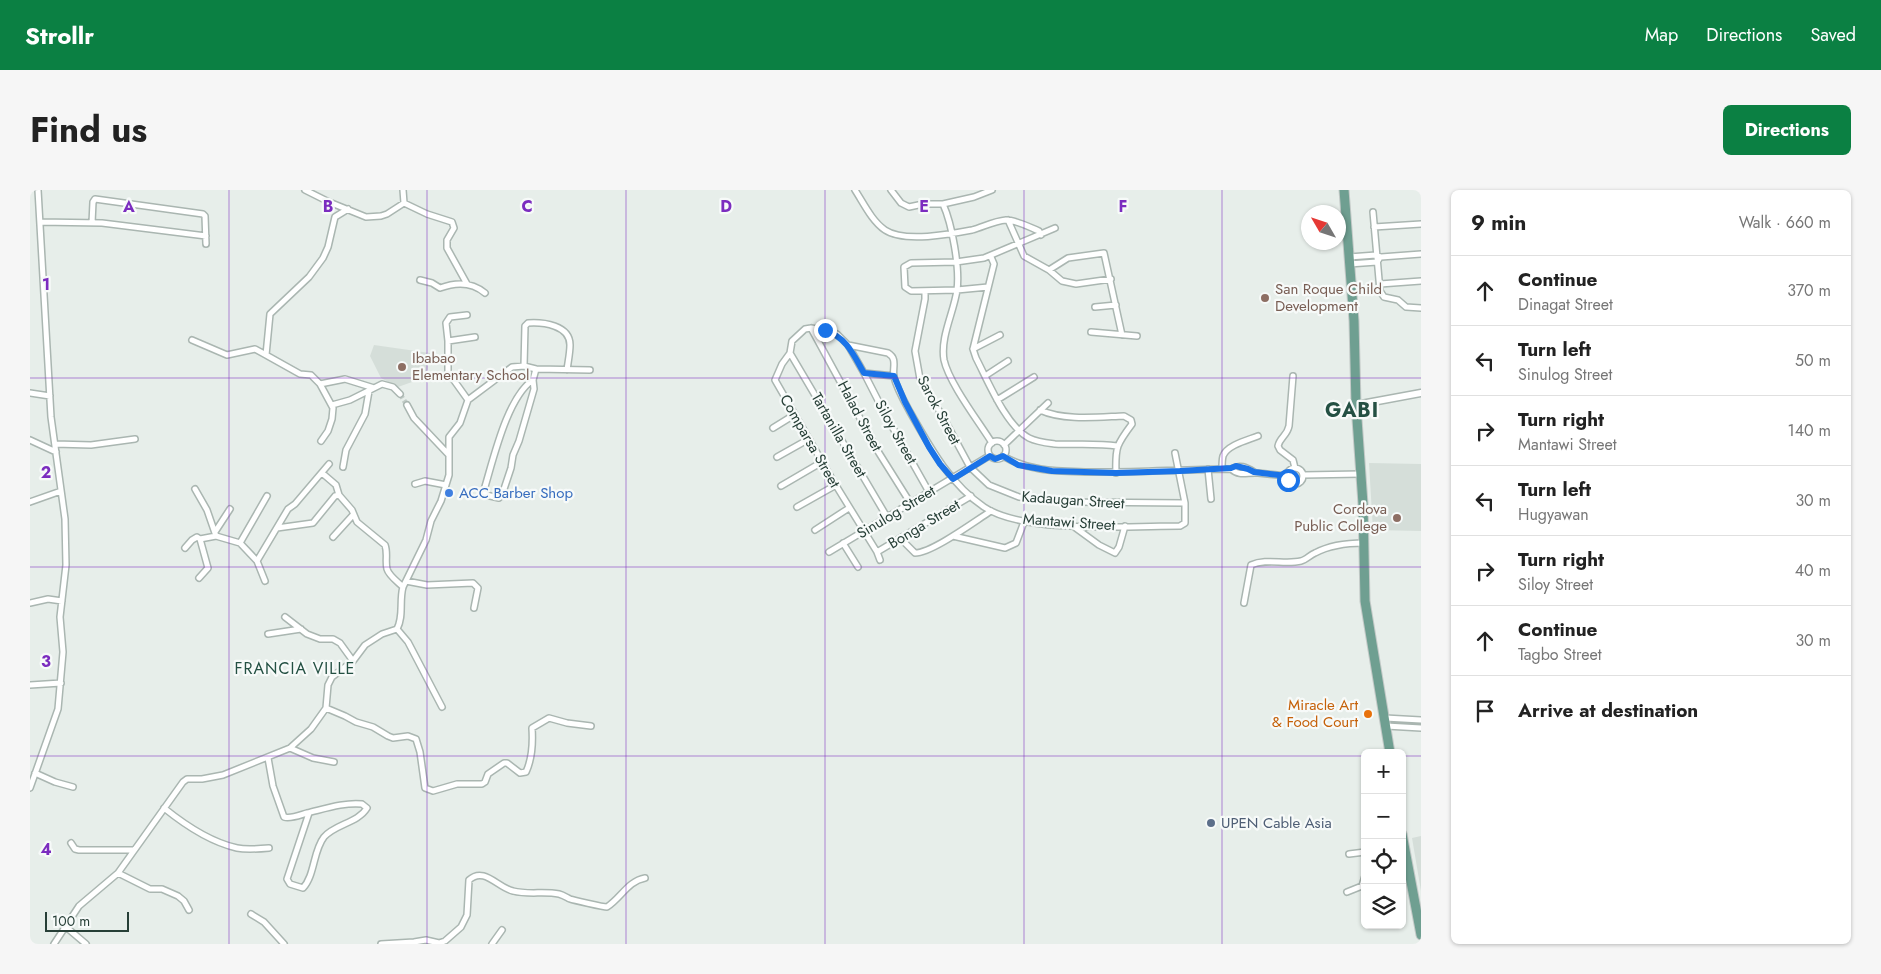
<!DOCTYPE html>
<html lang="en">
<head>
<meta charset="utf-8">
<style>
	body { margin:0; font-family:Jost,sans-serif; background:#f6f6f6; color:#222 }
	.controls { position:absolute; right:15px; bottom:15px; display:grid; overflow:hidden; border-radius:8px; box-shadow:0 1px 4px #0004 }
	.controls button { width:45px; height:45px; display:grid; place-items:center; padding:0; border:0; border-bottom:1px solid #e0e0e0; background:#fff; color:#222; font:25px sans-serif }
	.compass { position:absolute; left:1271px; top:15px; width:45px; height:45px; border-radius:50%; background:#fff; box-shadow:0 1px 4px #0004; rotate:309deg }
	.scale { position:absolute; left:15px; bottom:12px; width:84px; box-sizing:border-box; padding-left:5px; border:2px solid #273f37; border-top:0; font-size:14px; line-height:18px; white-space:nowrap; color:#273f37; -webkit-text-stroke:4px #f7faf9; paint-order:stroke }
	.stop { position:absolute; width:15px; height:15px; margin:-11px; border:4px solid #1a73e8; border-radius:50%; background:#fff }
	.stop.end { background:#1a73e8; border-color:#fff; box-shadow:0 1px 5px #0008 }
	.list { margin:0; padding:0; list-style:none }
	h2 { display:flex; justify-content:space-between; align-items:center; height:65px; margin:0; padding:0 20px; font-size:21px }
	h2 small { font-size:16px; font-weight:400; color:#767676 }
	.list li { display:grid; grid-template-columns:32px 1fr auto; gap:15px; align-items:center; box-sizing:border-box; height:70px; padding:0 20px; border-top:1px solid #e0e0e0 }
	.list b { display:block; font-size:19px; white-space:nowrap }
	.list p { margin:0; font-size:16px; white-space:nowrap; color:#767676 }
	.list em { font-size:16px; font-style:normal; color:#767676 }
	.icon { flex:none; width:28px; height:28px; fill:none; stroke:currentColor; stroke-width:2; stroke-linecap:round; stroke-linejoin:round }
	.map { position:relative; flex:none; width:1391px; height:754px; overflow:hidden; border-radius:8px }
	header { display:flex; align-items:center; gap:30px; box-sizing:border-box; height:70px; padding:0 25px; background:#0b8043; color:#fff }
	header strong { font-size:24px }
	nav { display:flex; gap:28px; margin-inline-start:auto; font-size:18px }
	.intro { display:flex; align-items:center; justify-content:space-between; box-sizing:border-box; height:120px; padding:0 30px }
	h1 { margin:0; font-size:35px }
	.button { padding:12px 22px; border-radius:8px; background:#0b8043; color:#fff; font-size:18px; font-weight:700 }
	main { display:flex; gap:30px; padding:0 30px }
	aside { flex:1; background:#fff; border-radius:8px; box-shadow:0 1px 4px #0004 }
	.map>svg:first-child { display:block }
	.built { fill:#d5ded9 }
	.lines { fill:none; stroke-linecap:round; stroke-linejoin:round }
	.minor-tunnel { stroke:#c1cbc6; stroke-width:5; stroke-dasharray:5 2.5; stroke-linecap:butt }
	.minor-casing { stroke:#aab6b1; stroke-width:8 }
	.tertiary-casing { stroke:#aab6b1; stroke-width:9 }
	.primary-casing { stroke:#c3c9c7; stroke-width:11 }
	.minor { stroke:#fff; stroke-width:5 }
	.tertiary { stroke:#fff; stroke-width:6 }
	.primary { stroke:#6f9f91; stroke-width:9 }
	.route { stroke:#1a73e8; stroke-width:6 }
	.grid { fill:none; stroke:#7b2cbf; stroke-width:1; stroke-opacity:0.55 }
	.education-dot { fill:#8d6e63; stroke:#f7faf9; stroke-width:2 }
	.shop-dot { fill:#3f7fe0; stroke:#f7faf9; stroke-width:2 }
	.food-dot { fill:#e8710a; stroke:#f7faf9; stroke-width:2 }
	.service-dot { fill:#5c6f8a; stroke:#f7faf9; stroke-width:2 }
	.labels { text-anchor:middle; stroke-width:4.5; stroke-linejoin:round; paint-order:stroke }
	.education-label { font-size:15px; fill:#785e54; stroke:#f7faf9; text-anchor:start }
	.street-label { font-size:15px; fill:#273f37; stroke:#f7faf9 }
	.shop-label { font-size:15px; fill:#366cbe; stroke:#f7faf9; text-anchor:start }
	.food-label { font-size:15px; fill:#c56008; stroke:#f7faf9; text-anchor:end }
	.service-label { font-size:15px; fill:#4e5e75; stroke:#f7faf9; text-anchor:start }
	.neighbourhood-label { font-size:16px; letter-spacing:1px; fill:#245043; stroke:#f7faf9 }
	.district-label { font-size:20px; font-weight:bold; letter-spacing:1px; fill:#245043; stroke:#f7faf9 }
	.grid-label { font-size:16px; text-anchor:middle; font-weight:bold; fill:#7b2cbf; stroke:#f7faf9; stroke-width:4.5; stroke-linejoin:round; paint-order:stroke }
</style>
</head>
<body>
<header>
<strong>Strollr</strong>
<nav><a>Map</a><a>Directions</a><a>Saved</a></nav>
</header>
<div class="intro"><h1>Find us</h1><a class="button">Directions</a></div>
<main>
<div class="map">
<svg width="1391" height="754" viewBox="0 0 1391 754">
	<rect width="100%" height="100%" fill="#e7eeea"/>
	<path class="built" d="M344,155L400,163L396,187L368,197L351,188L340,166Z
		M1339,273L1391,274V341L1343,340Z
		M1391,646V701L1382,648Z"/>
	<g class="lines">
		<path class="minor-tunnel" d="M370,204L377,215"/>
		<g class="minor-casing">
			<path id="minor" d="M275,0L299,12L336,27L351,26L357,24L374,13L397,24L422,32L424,38L417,50V58L437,94
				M373,0L374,13
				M825,0C834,14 842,31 855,40C874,53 921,44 942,40C953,37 964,31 976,30C986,30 999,37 1009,41L1011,45
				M861,0L871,13L879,17L893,14H913L944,7L962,0
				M913,14C922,34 930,78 927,100C924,122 910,147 914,170C919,193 949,232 962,253
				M1343,22L1350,101L1354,107L1368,110L1376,117L1391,118
				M978,30L994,66L1019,80L1038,68L1074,63L1092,145
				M10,32L72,33L176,46
				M62,33L63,12L65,9L173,24L175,26L176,54
				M1344,37L1391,34
				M961,67L964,74L943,159L946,168C958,191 976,236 999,248C1007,252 1017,253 1025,254C1046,255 1067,253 1087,256
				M1319,67L1346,65L1351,67L1391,64
				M1319,74L1347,72L1349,69
				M1019,80L1032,91L1046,94L1081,89
				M390,90L402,93L410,98C426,92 442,92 455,103
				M1350,94L1391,91
				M958,97L927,100L881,101L875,97L874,77L881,73L926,72L954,68L1025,38
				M895,102V109L885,161L890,189L913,227L940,277L959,295L989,307L1042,312L1155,313
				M1065,117L1086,115
				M437,125L420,127L416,133L418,151V182L438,210
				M781,138L849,263L881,314
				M1061,142L1107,146
				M162,150L197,165L225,159L236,165
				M418,151L445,147
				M818,155L834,183L855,224L899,302
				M943,159L970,145
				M760,163L857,327
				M494,176L495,136L498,133C513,132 540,135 540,155C540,163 538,172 537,180
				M834,183L864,186
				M955,186L978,171
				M1263,186L1259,236C1257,246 1250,247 1248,256L1250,260L1263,270L1265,278
				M503,190C477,207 463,271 454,300L456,305L469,308L472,305L481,278L483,265L489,251L504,199L503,190L506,179
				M290,194L315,189L344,198
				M0,203L20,206
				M967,210L1004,187
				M302,215L320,210L352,194L363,197L370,204
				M377,215L384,228L418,264
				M1010,220C1034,231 1068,227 1094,226L1101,230L1102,234C1087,254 1085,257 1086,283
				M743,238L764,225
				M0,250L26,262
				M291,251L298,241L302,229L303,218L290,194L281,185L270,184L236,165L240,124L279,87L293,68L298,57L305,27L318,19
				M958 260a9 9 0 1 1 18 0a9 9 0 1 1-18 0Z
				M25,254L61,255L105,249
				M974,255L1018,213
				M973,266C1000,282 1029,281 1059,282C1106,283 1153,279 1201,279C1210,274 1216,277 1224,282
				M747,267L779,249
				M313,277L316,260L335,224L339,201
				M1257 286a8 8 0 1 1 16 0a8 8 0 1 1-16 0Z
				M1178,279L1181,309
				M1192,279C1192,275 1192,270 1193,266C1197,255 1218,250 1228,246
				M1201,279C1210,287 1217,282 1228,283C1237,284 1247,285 1257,286
				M292,283L306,295L309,305L322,320L327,332L355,355C358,363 355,371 357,379C359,386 368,392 373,397
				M1273,285L1331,284
				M385,294L395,291L416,295
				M751,296L792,272
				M165,299L177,320L186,346
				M0,312L31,301
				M767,317L806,295
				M1043,336L1069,355L1085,363L1089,357L1095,336
				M247,338L283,333L305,306L309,305
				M785,340L819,318
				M185,342L200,319
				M923,346L975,358L986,353L994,332
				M303,347L323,325
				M870,348L885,363C902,363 945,331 961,321
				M813,353L828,377
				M155,358L162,350L167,347L170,349L186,346L210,353
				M799,362L959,266
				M847,362L941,306
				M850,370L847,362L802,289L745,190L752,174L760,163L762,151L775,139L781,138L795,140L807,144L818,155L858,163C868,169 862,178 864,187C867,199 874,211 880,222C900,257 919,293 954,317C994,344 1100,336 1150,336L1155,333V313L1145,263
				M227,371L258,319L265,314L299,274
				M169,388L178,378L170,349
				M235,391L227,371L210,353L237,306
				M376,391L397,395L443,393L448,398L444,418
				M0,413L18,409L32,411
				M1214,413L1221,375C1237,368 1255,375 1271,371C1276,370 1280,365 1285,363C1300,355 1317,353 1334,353
				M255,427L277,444L290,449H303L310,453L323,471
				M367,439L378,452L412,517
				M238,444L271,439
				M0,495L31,493
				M296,518L315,526L326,532L343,537L358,546L363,548L378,546L386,549L390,562L395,598L403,601L427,594H452L455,592L458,584L474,573H477L490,583L496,582C502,569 503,553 502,538L519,528L537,533L561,536
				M1355,528L1391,530
				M1356,536L1391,538
				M260,558L283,568L304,572
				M238,568L243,596L254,627C261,629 270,625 277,623C294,619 315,612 332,614L337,618C328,633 305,634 294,647C283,661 285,685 273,698L260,694L257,689L279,623
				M5,583L25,592L43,597
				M0,598L28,519L33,462L30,427L36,375L35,329L21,227L8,0
				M134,618C155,635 180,652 207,658C217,660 228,659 239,658
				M41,653L45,659L49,660H103
				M1319,664L1335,662
				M88,683L120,699H132L148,706L154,711L159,720
				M1317,702L1332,696L1335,686
				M221,724L234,732L254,754
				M36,737L56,754
				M24,754L49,716L88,683L153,592L157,589H172L193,585L260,558L281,539L296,518L298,495L302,487L323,471L335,455L352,444L367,439C374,426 369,411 373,397L396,350L401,331L411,311L419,285V247L430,233L438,210L482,177L494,176L506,179L560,180
				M351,754L384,752L396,750L409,753L415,751L431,737L437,725L439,690C454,676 468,698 483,701C498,705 514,701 529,704C533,705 536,707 540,709C543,710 573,717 577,717C591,708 598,691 615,688
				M462,754L472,740"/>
		</g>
		<g class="tertiary-casing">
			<path id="tertiary" d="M1326,215L1391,203"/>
		</g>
		<g class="primary-casing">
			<path id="primary" d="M1314,0L1324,131L1326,215L1333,314L1335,411L1360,563
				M1372,644L1391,745"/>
		</g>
		<use href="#minor" class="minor"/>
		<use href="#tertiary" class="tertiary"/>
		<use href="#primary" class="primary"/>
	</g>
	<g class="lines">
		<path class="route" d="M795,140C817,148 823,164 834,183L864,186L875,212L899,257L910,274L923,289L960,266L965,269L973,266L988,275L1022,281L1086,283L1150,281L1201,278L1206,276L1218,279L1224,282L1257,286L1258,290"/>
	</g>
	<path class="grid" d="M199,0V754M397,0V754M596,0V754M795,0V754M994,0V754M1192,0V754M0,188H1391M0,377H1391M0,566H1335M1372,566H1391"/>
	<g class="education-dot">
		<circle cx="1235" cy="108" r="5"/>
		<circle cx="372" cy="177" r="5"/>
		<circle cx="1367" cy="328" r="5"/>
	</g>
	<circle class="shop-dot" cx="419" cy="303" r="5"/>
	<circle class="food-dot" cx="1338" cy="524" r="5"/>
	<circle class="service-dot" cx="1181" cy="633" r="5"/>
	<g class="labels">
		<g class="education-label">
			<text x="1245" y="104">San Roque Child<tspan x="1245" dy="17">Development</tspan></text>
			<text x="382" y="173">Ibabao<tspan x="382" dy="17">Elementary School</tspan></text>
			<text x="1357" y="324" text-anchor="end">Cordova<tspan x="1357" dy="17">Public College</tspan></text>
		</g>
		<g class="street-label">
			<text transform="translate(909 220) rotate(62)" y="5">Sarok Street</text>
			<text transform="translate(830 226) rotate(62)" y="5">Halad Street</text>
			<text transform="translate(866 242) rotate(61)" y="5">Siloy Street</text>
			<text transform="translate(809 245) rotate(60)" y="5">Tartanilla Street</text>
			<text transform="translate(780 251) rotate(60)" y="5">Comparsa Street</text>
			<text transform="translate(1043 310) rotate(4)" y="5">Kadaugan Street</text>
			<text transform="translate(866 322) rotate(-31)" y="5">Sinulog Street</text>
			<text transform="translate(1039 332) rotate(4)" y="5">Mantawi Street</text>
			<text transform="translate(894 334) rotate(-31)" y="5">Bonga Street</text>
		</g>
		<g class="shop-label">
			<text x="429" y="308">ACC Barber Shop</text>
		</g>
		<g class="food-label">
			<text x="1328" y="520">Miracle Art<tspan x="1328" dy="17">&amp; Food Court</tspan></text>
		</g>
		<g class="service-label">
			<text x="1191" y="638">UPEN Cable Asia</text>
		</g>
		<g class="neighbourhood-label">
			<text x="265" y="484">FRANCIA VILLE</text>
		</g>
		<g class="district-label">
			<text x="1322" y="227">GABI</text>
		</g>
	</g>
	<g class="grid-label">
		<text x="99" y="22">A</text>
		<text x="298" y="22">B</text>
		<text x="497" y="22">C</text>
		<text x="696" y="22">D</text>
		<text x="894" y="22">E</text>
		<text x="1093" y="22">F</text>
		<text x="16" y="100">1</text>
		<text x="16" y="288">2</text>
		<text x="16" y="477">3</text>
		<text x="16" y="665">4</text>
	</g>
</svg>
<div class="controls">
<button>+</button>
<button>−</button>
<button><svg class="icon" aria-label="locate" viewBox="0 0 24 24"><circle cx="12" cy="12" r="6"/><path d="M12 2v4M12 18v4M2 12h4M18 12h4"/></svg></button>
<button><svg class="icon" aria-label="layers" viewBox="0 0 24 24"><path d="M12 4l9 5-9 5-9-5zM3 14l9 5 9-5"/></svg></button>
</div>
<svg class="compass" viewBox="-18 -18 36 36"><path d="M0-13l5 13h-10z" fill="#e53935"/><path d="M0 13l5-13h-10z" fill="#767676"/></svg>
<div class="scale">100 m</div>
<div class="stop" style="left:1258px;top:290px"></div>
<div class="stop end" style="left:795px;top:140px"></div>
</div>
<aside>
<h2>9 min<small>Walk · 660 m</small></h2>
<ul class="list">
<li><svg class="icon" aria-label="ahead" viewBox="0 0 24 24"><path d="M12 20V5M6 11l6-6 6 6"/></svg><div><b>Continue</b><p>Dinagat Street</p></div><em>370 m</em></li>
<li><svg class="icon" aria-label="left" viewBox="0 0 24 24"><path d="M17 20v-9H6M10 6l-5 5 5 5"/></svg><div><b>Turn left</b><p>Sinulog Street</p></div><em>50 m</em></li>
<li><svg class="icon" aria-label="right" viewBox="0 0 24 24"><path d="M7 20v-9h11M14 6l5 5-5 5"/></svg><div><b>Turn right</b><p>Mantawi Street</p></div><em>140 m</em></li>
<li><svg class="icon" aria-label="left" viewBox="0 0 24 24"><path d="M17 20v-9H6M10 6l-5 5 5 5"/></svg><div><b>Turn left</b><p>Hugyawan</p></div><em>30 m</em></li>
<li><svg class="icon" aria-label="right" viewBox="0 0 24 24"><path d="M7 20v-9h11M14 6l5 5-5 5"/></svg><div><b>Turn right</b><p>Siloy Street</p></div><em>40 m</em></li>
<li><svg class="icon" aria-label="ahead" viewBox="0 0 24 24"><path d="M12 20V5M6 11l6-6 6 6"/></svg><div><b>Continue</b><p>Tagbo Street</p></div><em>30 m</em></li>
<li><svg class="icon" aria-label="arrive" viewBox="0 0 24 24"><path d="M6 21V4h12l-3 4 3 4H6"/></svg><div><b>Arrive at destination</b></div></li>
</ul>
</aside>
</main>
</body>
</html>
